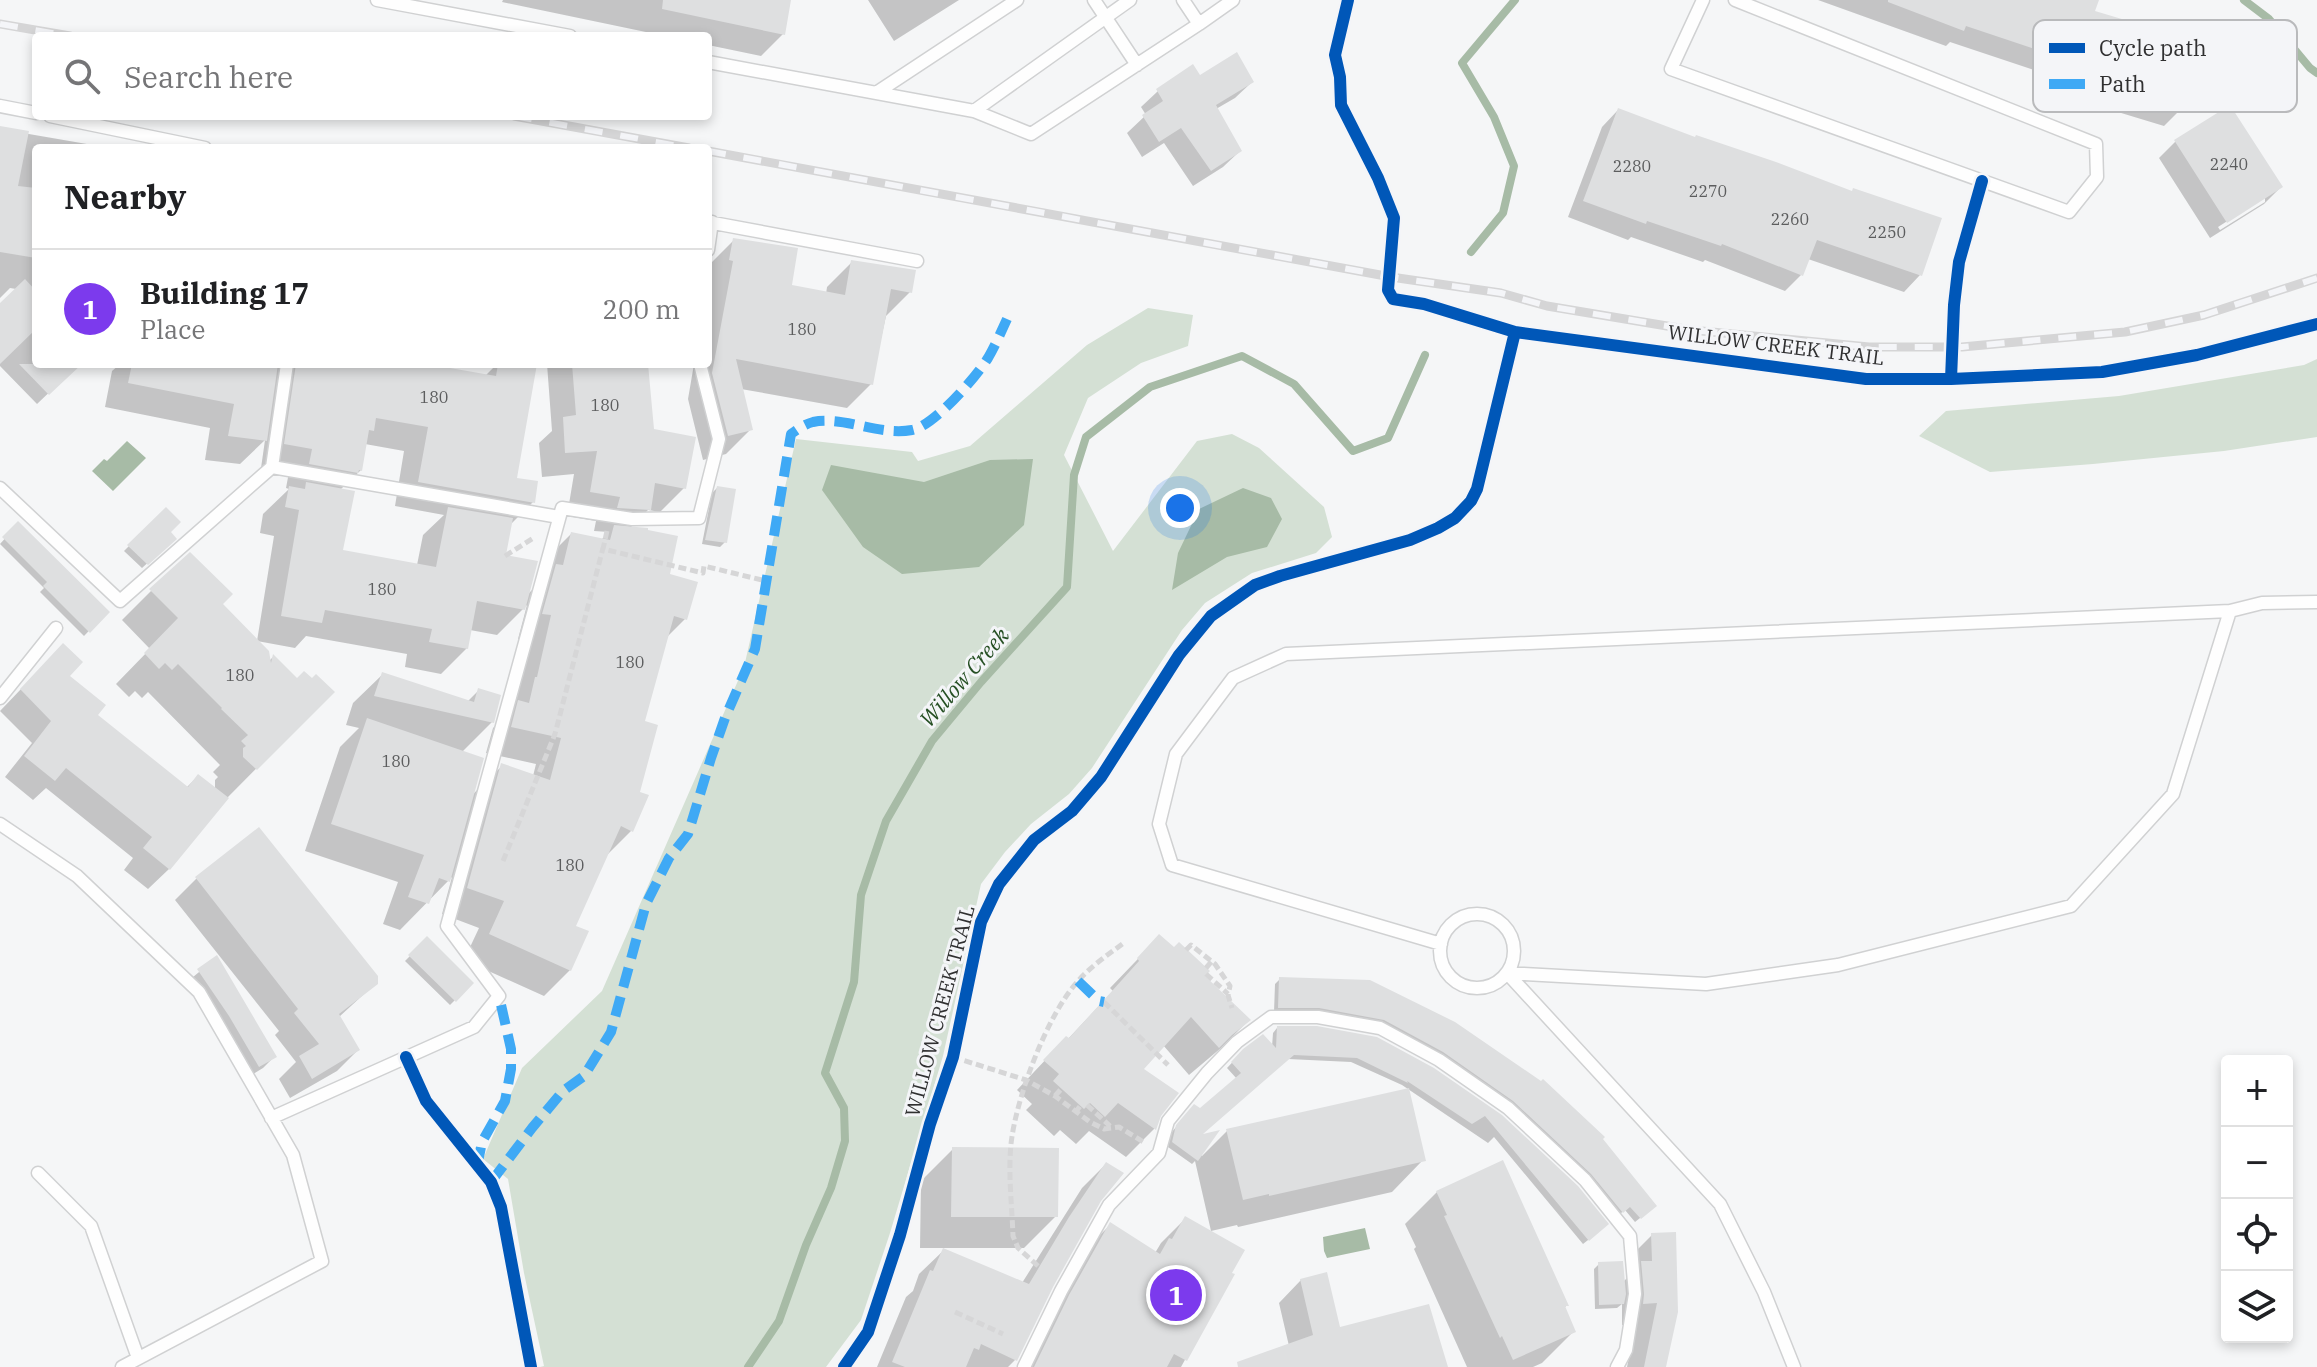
<!DOCTYPE html>
<html lang="en">
<head>
<meta charset="utf-8">
<style>
	body { margin:0; font-family:"IBM Plex Serif",serif; background:#f2f2f2; color:#202124 }
	.controls { position:absolute; right:24px; bottom:24px; display:grid; overflow:hidden; border-radius:8px; box-shadow:0 4px 12px #0003 }
	.controls button { width:72px; height:72px; display:grid; place-items:center; padding:0; border:0; border-bottom:2px solid #e0e0e0; background:#fff; color:#202124; font:40px sans-serif }
	.you { position:absolute; left:1180px; top:508px; width:28px; height:28px; margin:-20px; border:6px solid #fff; border-radius:50%; background:#1a73e8; box-shadow:0 0 0 12px #1a73e833 }
	.badge { display:grid; place-items:center; width:52px; height:52px; border-radius:50%; background:#7c3aed; color:#fff; font-size:26px; font-weight:700 }
	.pin { position:absolute; translate:-50% -50%; border:4px solid #fff; box-shadow:0 2px 8px #0006 }
	.list { margin:0; padding:0; list-style:none }
	h2 { display:flex; justify-content:space-between; align-items:center; height:104px; margin:0; padding:0 32px; font-size:34px }
	h2 small { font-size:26px; font-weight:400; color:#757577 }
	.list li { display:grid; grid-template-columns:52px 1fr auto; gap:24px; align-items:center; box-sizing:border-box; height:120px; padding:0 32px; border-top:2px solid #e0e0e0 }
	.list b { display:block; font-size:30px; white-space:nowrap }
	.list p { margin:0; font-size:26px; white-space:nowrap; color:#757577 }
	.list em { font-size:26px; font-style:normal; color:#757577 }
	.icon { flex:none; width:44px; height:44px; fill:none; stroke:currentColor; stroke-width:2; stroke-linecap:round; stroke-linejoin:round }
	.map { position:relative; flex:none; width:2317px; height:1367px; overflow:hidden }
	.search { position:absolute; background:#fff; box-shadow:0 4px 12px #0003; left:32px; top:32px; width:680px; height:88px; display:flex; align-items:center; gap:20px; box-sizing:border-box; padding:0 28px; border-radius:8px; color:#757577; font-size:30px }
	.panel { position:absolute; background:#fff; box-shadow:0 4px 12px #0003; left:32px; top:144px; width:680px; height:224px; border-radius:8px }
	.map>svg:first-child { display:block }
	.green { fill:#d4e0d4 }
	.water { fill:#a7bba6 }
	.shadow { fill:#0003; fill-rule:evenodd }
	.lines { fill:none; stroke-linecap:round; stroke-linejoin:round }
	.stream { stroke:#a7bba6; stroke-width:8 }
	.building { fill:#dedfe0 }
	.lane-casing { stroke:#d0d1d2; stroke-width:15 }
	.path { stroke:#d6d6d7; stroke-width:5; stroke-dasharray:8 4; stroke-linecap:butt }
	.lane { stroke:#fefefe; stroke-width:12 }
	.rail-casing { stroke:#d5d5d6; stroke-width:9 }
	.rail { stroke:#f4f5f8; stroke-width:6; stroke-dasharray:18; stroke-linecap:butt }
	.quiet { stroke:#3fa9f5; stroke-width:10; stroke-dasharray:20 10; stroke-linecap:butt }
	.cycleway-casing { stroke:#f4f5f8; stroke-width:17 }
	.cycleway { stroke:#0057b8; stroke-width:12 }
	.labels { text-anchor:middle; stroke-width:6; stroke-linejoin:round; paint-order:stroke }
	.number-label { font-size:16px; fill:#5c5d5e }
	.street-label { font-size:20px; fill:#303031; stroke:#f4f5f8 }
	.water-label { font-size:22px; font-style:italic; fill:#265024; stroke:#f4f5f8 }
	.key { fill:#f4f5f8; stroke:#b9babc; stroke-width:2 }
	.key-label { font-size:22px; fill:#303031 }
</style>
</head>
<body>
<div class="map">
<svg width="2317" height="1367" viewBox="0 0 2317 1367">
	<rect width="100%" height="100%" fill="#f5f6f7"/>
	<path class="green" d="M1148,308L1193,315L1188,346L1141,363L1088,398L1064,455L1113,551L1197,441L1232,434L1259,448L1324,507L1332,537L1316,553L1252,573L1205,603L1182,630L1092,768L1069,794L1031,824L1005,852L981,884L943,1056L890,1233L861,1320L826,1367H540L544,1366L524,1273L508,1179L483,1159L522,1068L602,991L744,667L796,439L912,452L918,461L970,446L1087,345Z
		M2317,359V437L2224,451L2093,464L1990,472L1919,436L1946,411L2119,396L2304,365Z"/>
	<path class="water" d="M127,441L146,458L113,491L92,471L104,459L107,461Z
		M1033,459L1024,525L979,567L902,574L863,547L822,490L831,465L924,482L990,460Z
		M1243,488L1271,498L1282,519L1267,547L1227,557L1172,590L1178,553L1199,509Z
		M1365,1228L1370,1249L1327,1258L1324,1251L1323,1237Z"/>
	<path class="shadow" d="M503,0H789L783,34L761,56L708,45V36H665L502,2Z
		M868,0H959L894,41Z
		M1818,0H2083L2180,110L2164,126L2075,99L2079,85L1950,42L1946,46Z
		M1252,82L1235,98L1216,109L1240,151L1223,167L1193,186L1164,143L1142,157L1127,133L1146,115L1141,107L1158,91Z
		M2230,108L2281,187L2264,204L2210,238L2159,158L2175,142ZM2265,197V202L2220,230L2218,227Z
		M1618,110L1920,275L1904,292L1808,259L1801,275L1785,291L1705,260L1703,262L1631,237L1628,240L1568,217L1602,127Z
		M0,129L110,148H36V364H79L37,404L0,366V305L16,289L10,288L0,298Z
		M734,240L790,287L826,294L827,287L852,262L910,292L886,316L871,384L847,408L741,389L751,429L726,454L703,460L688,399L694,364H708L709,265Z
		M120,364H416L485,376L497,364H516L514,479L533,502L510,525L504,557L526,596L540,582L545,560L571,534L601,540L609,532L594,531L596,521L567,516L574,474L542,477L539,443L552,431L547,364H646L653,430L684,488L660,512L648,510L630,528L668,576L685,619L666,638L643,722L637,793L631,831L605,857L574,927L570,970L544,996L464,960L479,928L442,914L452,877L400,930L383,924L398,882L305,851L340,747L359,728L346,725L353,703L383,674L467,702L478,691L492,722L462,752L471,796L502,766L533,776L536,764L486,753L493,728L507,714L526,641L518,639L527,605L497,635L470,630L467,648L441,674L405,667L407,654L306,636L295,648L257,641L274,536L260,533L263,514L289,489L286,488L289,472L261,468L265,440L240,464L205,460L210,428L105,407L112,371ZM365,444L404,451L395,506L444,515L423,535L417,565L341,552L340,490L361,470Z
		M717,488L725,542L720,547L702,544L712,493Z
		M166,509L168,532L174,539L142,568L124,551Z
		M18,524L107,612L84,636L40,592L44,588L0,544Z
		M151,591L220,604L269,661L273,657L297,681L332,692L227,798L169,869L148,889L124,870L133,858L46,788L33,800L5,777L32,743L0,711L43,666L67,676L95,715L186,788L198,776L215,790V780L218,777L213,772L220,765L148,692L142,698L135,691L129,697L116,684L150,649L122,620Z
		M259,830L376,983L339,1017L358,1050L337,1071L290,1098L279,1079L296,1062L275,1035L279,1031L175,900L196,879Z
		M1159,937L1249,1020L1221,1048L1189,1075L1163,1045L1141,1069L1159,1115L1154,1129L1126,1157L1089,1131L1076,1144L1060,1130L1054,1136L1026,1110L1032,1104L1017,1090L1066,1038L1067,1040L1113,991L1110,988Z
		M427,939L472,983L450,1005L405,961Z
		M216,958L274,1057L263,1068L248,1077L187,982Z
		M1280,979L1370,982L1600,1139L1650,1210L1635,1222L1625,1210L1617,1216L1509,1106L1377,1023L1274,1012L1275,984Z
		M1277,1028H1317L1501,1117L1602,1229L1583,1244L1494,1137L1488,1143L1402,1085L1351,1062L1288,1059L1197,1137L1200,1154L1202,1156L1227,1131L1423,1160L1392,1192L1238,1227L1237,1225L1211,1231L1195,1161L1192,1164L1168,1147L1172,1132L1189,1111H1200L1237,1079L1227,1068L1244,1050L1272,1047L1273,1033Z
		M953,1149L1056,1216L1024,1248H920L921,1181Z
		M1106,1164L1099,1199L1051,1286L1015,1360L1008,1367H877L906,1297L913,1291L919,1274L944,1250L1022,1283L1082,1188Z
		M1437,1192L1566,1306L1564,1308L1574,1331L1542,1363L1533,1367H1467L1414,1249L1416,1247L1405,1224Z
		M1185,1219L1232,1275L1181,1367H1023L1086,1249L1110,1225L1155,1253L1161,1243Z
		M1652,1235L1664,1367H1627L1636,1324L1622,1325V1304L1617,1308L1595,1309L1594,1269L1599,1264L1623,1282L1630,1275V1257Z
		M1301,1280L1338,1330L1446,1367H1244L1289,1346L1279,1303Z"/>
	<g class="lines">
		<path class="stream" d="M2244,0L2269,19L2310,68L2317,73
			M1471,252L1503,213L1514,166L1494,117L1462,63L1515,0
			M748,1367L779,1321L806,1245L831,1188L845,1141L844,1108L825,1073L854,982L861,895L886,821L932,741L981,682L1067,587L1074,475L1086,437L1150,387L1242,356L1294,384L1353,451L1388,438L1425,355"/>
	</g>
	<path class="building" d="M663,0H791L785,35L662,9Z
		M1888,0H2099L2095,11L2202,43L2182,111L2090,83L2094,69L1966,26L1964,31L1888,2Z
		M1237,52L1254,82L1216,105L1242,151L1211,171L1181,128L1159,142L1142,115L1163,101L1156,89L1193,64L1200,75Z
		M2230,105L2283,187L2227,223L2174,140Z
		M1618,108L1695,137L1696,135L1776,162L1852,191L1853,188L1942,218L1922,276L1817,240L1803,276L1722,244L1721,246L1647,221L1646,224L1583,201Z
		M0,126L29,131L18,186L36,188V258L0,252Z
		M733,238L798,248L792,285L845,295L851,260L916,270L912,293L891,289L873,385L736,359L753,430L728,436L712,373L733,261L729,260Z
		M25,279L36,291V329L0,364V303Z
		M19,364H82L49,395Z
		M132,364H278L267,441L228,436L234,404L128,383Z
		M296,364H427L496,376L498,364H537L517,478L538,481L535,503L418,482L428,427L376,418L374,431L369,430L362,471L359,470L358,473L309,464L312,449L284,444Z
		M572,364H648L654,429L696,437L686,489L655,483L651,510L617,508L620,497L590,492L597,451L565,453L563,417L576,415Z
		M306,482L355,491L343,550L436,567L448,507L513,518L506,555L538,561L525,610L477,601L468,649L429,642L432,629L325,610L322,623L281,616L299,510L285,507L289,486L305,489Z
		M717,486L736,489L727,543L705,540Z
		M166,507L181,522L171,532L177,539L148,565L127,545Z
		M18,521L110,612L90,633L43,586L47,582L2,537Z
		M614,525L648,528V530L678,536L670,574L698,582L687,620L674,616L645,721L658,725L640,792L649,795L633,832L621,826L576,926L589,931L571,971L489,934L504,901L467,888L501,763L550,780L561,738L511,727L518,700L529,703L535,677H537L551,615L542,614L556,564L563,565L571,532L610,540Z
		M190,552L233,594L223,604L269,651L271,663L273,654L297,678L304,671L312,678L316,674L335,692L257,770L243,757V748L246,746L241,741L248,735L221,709L222,708L178,664L172,670L165,663L159,669L144,653L178,618L149,589Z
		M63,643L83,662L70,676L106,705L98,715L188,787L198,774L229,798L170,870L143,848L152,837L66,768L55,781L24,756L51,721L20,689Z
		M382,672L474,702L478,688L501,695L494,723L374,696Z
		M367,718L484,758L450,882L439,878L429,904L408,897L424,855L331,824Z
		M259,827L378,976V984L339,1014L360,1050L312,1079L299,1056L319,1044L294,1013L298,1009L195,877Z
		M1159,934L1174,947L1179,942L1210,971L1205,976L1251,1020L1232,1035L1219,1048L1191,1017L1144,1069L1179,1093L1161,1116L1156,1130L1118,1103L1105,1117L1090,1103L1084,1109L1053,1081L1059,1074L1043,1060L1066,1036L1069,1038L1112,991L1139,961L1137,958Z
		M427,936L474,983L456,1002L408,955Z
		M217,955L277,1057L259,1067L229,1016L197,969Z
		M1279,977L1370,980L1455,1022L1541,1081L1543,1079L1605,1137L1603,1139L1657,1206L1641,1219L1630,1207L1623,1213L1591,1174L1513,1101L1443,1052L1384,1020L1319,1008H1278Z
		M1277,1026H1317L1377,1037L1434,1068L1502,1115L1578,1186L1609,1224L1589,1241L1485,1116L1472,1124L1407,1081L1408,1083L1357,1058L1294,1055L1203,1134L1220,1130L1198,1161L1172,1142L1176,1125L1194,1104L1200,1108L1241,1073L1231,1062L1243,1049L1263,1034L1276,1048Z
		M1409,1088L1426,1161L1269,1196V1194L1243,1200L1226,1129Z
		M952,1147L1059,1148L1058,1217H951Z
		M1503,1160L1569,1306H1565L1576,1332L1513,1360L1502,1336L1500,1338L1444,1216L1447,1215L1436,1191Z
		M1106,1162L1124,1173L1101,1201L1053,1287L1017,1361L981,1344L979,1350L974,1348L966,1367H905L892,1362L930,1270L933,1271L943,1248L1029,1284L1069,1217Z
		M1185,1216L1245,1250L1232,1273L1235,1274L1187,1361L1174,1354L1167,1367H1034L1069,1295L1110,1222L1160,1254L1169,1238L1172,1239Z
		M1676,1232L1678,1312L1666,1367H1644L1657,1303L1643,1304L1644,1294L1641,1261H1652L1651,1233Z
		M1623,1261L1626,1294L1624,1304L1599,1305L1598,1262Z
		M1327,1272L1340,1327L1429,1304L1448,1367H1238L1237,1362L1313,1335L1300,1279Z"/>
	<g class="lines">
		<g class="lane-casing">
			<path id="lane" d="M377,0L570,36
				M1094,0L1137,65
				M1130,0L974,111L1031,134L1199,24
				M1183,0L1199,24L1233,0
				M1703,0L1671,69L2069,212L2097,177L2096,144L1735,0
				M708,62L974,111
				M876,93L1017,0
				M0,106L36,113
				M50,116L205,148
				M708,222L917,261
				M708,250L712,222
				M272,467L559,517
				M0,488L120,601L272,467L287,364
				M2230,611L2262,603L2317,602
				M0,698L56,628
				M0,824L77,876L199,992L293,1155L322,1261L122,1367
				M1440 951a37 37 0 1 1 74 0a37 37 0 1 1-74 0Z
				M1441,944L1172,865L1159,824L1176,754L1233,678L1286,654L2230,611L2173,794L2071,906L1838,965L1706,984L1507,973L1720,1204L1764,1292L1794,1367
				M271,1118L474,1027L499,996L447,926L562,508L632,519L699,518L719,439L700,364
				M38,1173L91,1226L138,1358
				M1024,1367L1061,1291L1109,1205L1159,1153L1168,1121L1207,1073L1237,1042L1271,1017H1318L1380,1028L1439,1060L1508,1108L1585,1180L1630,1236L1635,1294L1626,1350L1617,1367"/>
		</g>
		<path class="path" d="M607,531L603,549L703,573L704,566L766,581
			M505,556L535,537
			M503,861L555,734L603,548
			M1186,950L1191,945L1215,964L1230,986L1228,995L1232,1008
			M1206,968L1212,961
			M1206,974L1228,994
			M1104,1002L1168,1065
			M953,1057L1026,1080L1055,1096L1090,1122L1104,1129L1119,1127L1145,1143
			M1055,1096L1062,1088
			M1087,1105L1110,1126
			M1075,1113L1081,1105
			M1038,1266L1018,1248L1013,1236C1012,1206 1008,1174 1011,1144C1016,1098 1047,1015 1078,981C1091,966 1109,954 1125,942
			M955,1312L1003,1334"/>
		<use href="#lane" class="lane"/>
		<g class="rail-casing">
			<path id="rail" d="M0,24L70,36
				M514,116L689,148
				M708,151L1391,277L1501,293L1547,306L1691,330L1869,347H1962L2125,332L2204,315L2317,278"/>
		</g>
		<use href="#rail" class="rail"/>
		<path class="quiet" d="M1078,981L1099,1001L1104,1002
			M477,1167L482,1142L505,1101L511,1069V1049L499,996
			M491,1182L532,1128L563,1091L584,1076L611,1032L646,904L669,858L688,834L711,758L725,718L755,649L791,434C798,429 805,424 813,422C844,416 879,436 912,430C934,426 976,377 988,358C995,346 1001,332 1007,319"/>
		<g class="cycleway-casing">
			<path id="cycleway" d="M1348,0L1335,55L1340,77L1341,105L1378,178L1394,218L1388,290L1393,299L1424,304L1515,332L1866,379H1951L2102,372L2197,355L2317,324
				M1951,379L1954,305L1959,262L1982,181
				M406,1057L426,1101L491,1182L501,1207L531,1367
				M844,1367L868,1332L900,1235L930,1124L953,1057L981,922L999,884L1034,840L1072,811L1101,777L1179,655L1211,616L1255,585L1280,576L1410,540L1438,528L1455,518L1471,501L1477,489L1515,332"/>
		</g>
		<use href="#cycleway" class="cycleway"/>
	</g>
	<g class="labels">
		<g class="number-label">
			<text x="2229" y="170">2240</text>
			<text x="1632" y="172">2280</text>
			<text x="1708" y="197">2270</text>
			<text x="1790" y="225">2260</text>
			<text x="1887" y="238">2250</text>
			<text x="802" y="335">180</text>
			<text x="434" y="403">180</text>
			<text x="605" y="411">180</text>
			<text x="382" y="595">180</text>
			<text x="630" y="668">180</text>
			<text x="240" y="681">180</text>
			<text x="396" y="767">180</text>
			<text x="570" y="871">180</text>
		</g>
		<g class="street-label">
			<text transform="translate(1776 345) rotate(7)" y="7">WILLOW CREEK TRAIL</text>
			<text transform="translate(940 1011) rotate(-75)" y="7">WILLOW CREEK TRAIL</text>
		</g>
		<g class="water-label">
			<text transform="translate(964 677) rotate(-49)" y="8">Willow Creek</text>
		</g>
	</g>
	<rect x="2033" y="20" width="264" height="92" rx="12" class="key"/>
	<rect x="2049" y="43" width="36" height="10" fill="#0057b8"/>
	<rect x="2049" y="79" width="36" height="10" fill="#3fa9f5"/>
	<g class="key-label">
		<text x="2099" y="56">Cycle path</text>
		<text x="2099" y="92">Path</text>
	</g>
</svg>
<div class="controls">
<button>+</button>
<button>−</button>
<button><svg class="icon" aria-label="locate" viewBox="0 0 24 24"><circle cx="12" cy="12" r="6"/><path d="M12 2v4M12 18v4M2 12h4M18 12h4"/></svg></button>
<button><svg class="icon" aria-label="layers" viewBox="0 0 24 24"><path d="M12 4l9 5-9 5-9-5zM3 14l9 5 9-5"/></svg></button>
</div>
<div class="you"></div>
<div class="pin badge" style="left:1176px;top:1295px">1</div>
<div class="search"><svg class="icon" aria-label="search" viewBox="0 0 24 24"><circle cx="10" cy="10" r="6"/><path d="M15 15l6 6"/></svg>Search here</div>
<section class="panel">
<h2>Nearby<small></small></h2>
<ul class="list">
<li><span class="badge">1</span><div><b>Building 17</b><p>Place</p></div><em>200 m</em></li>
</ul>
</section>
</div>
</body>
</html>
